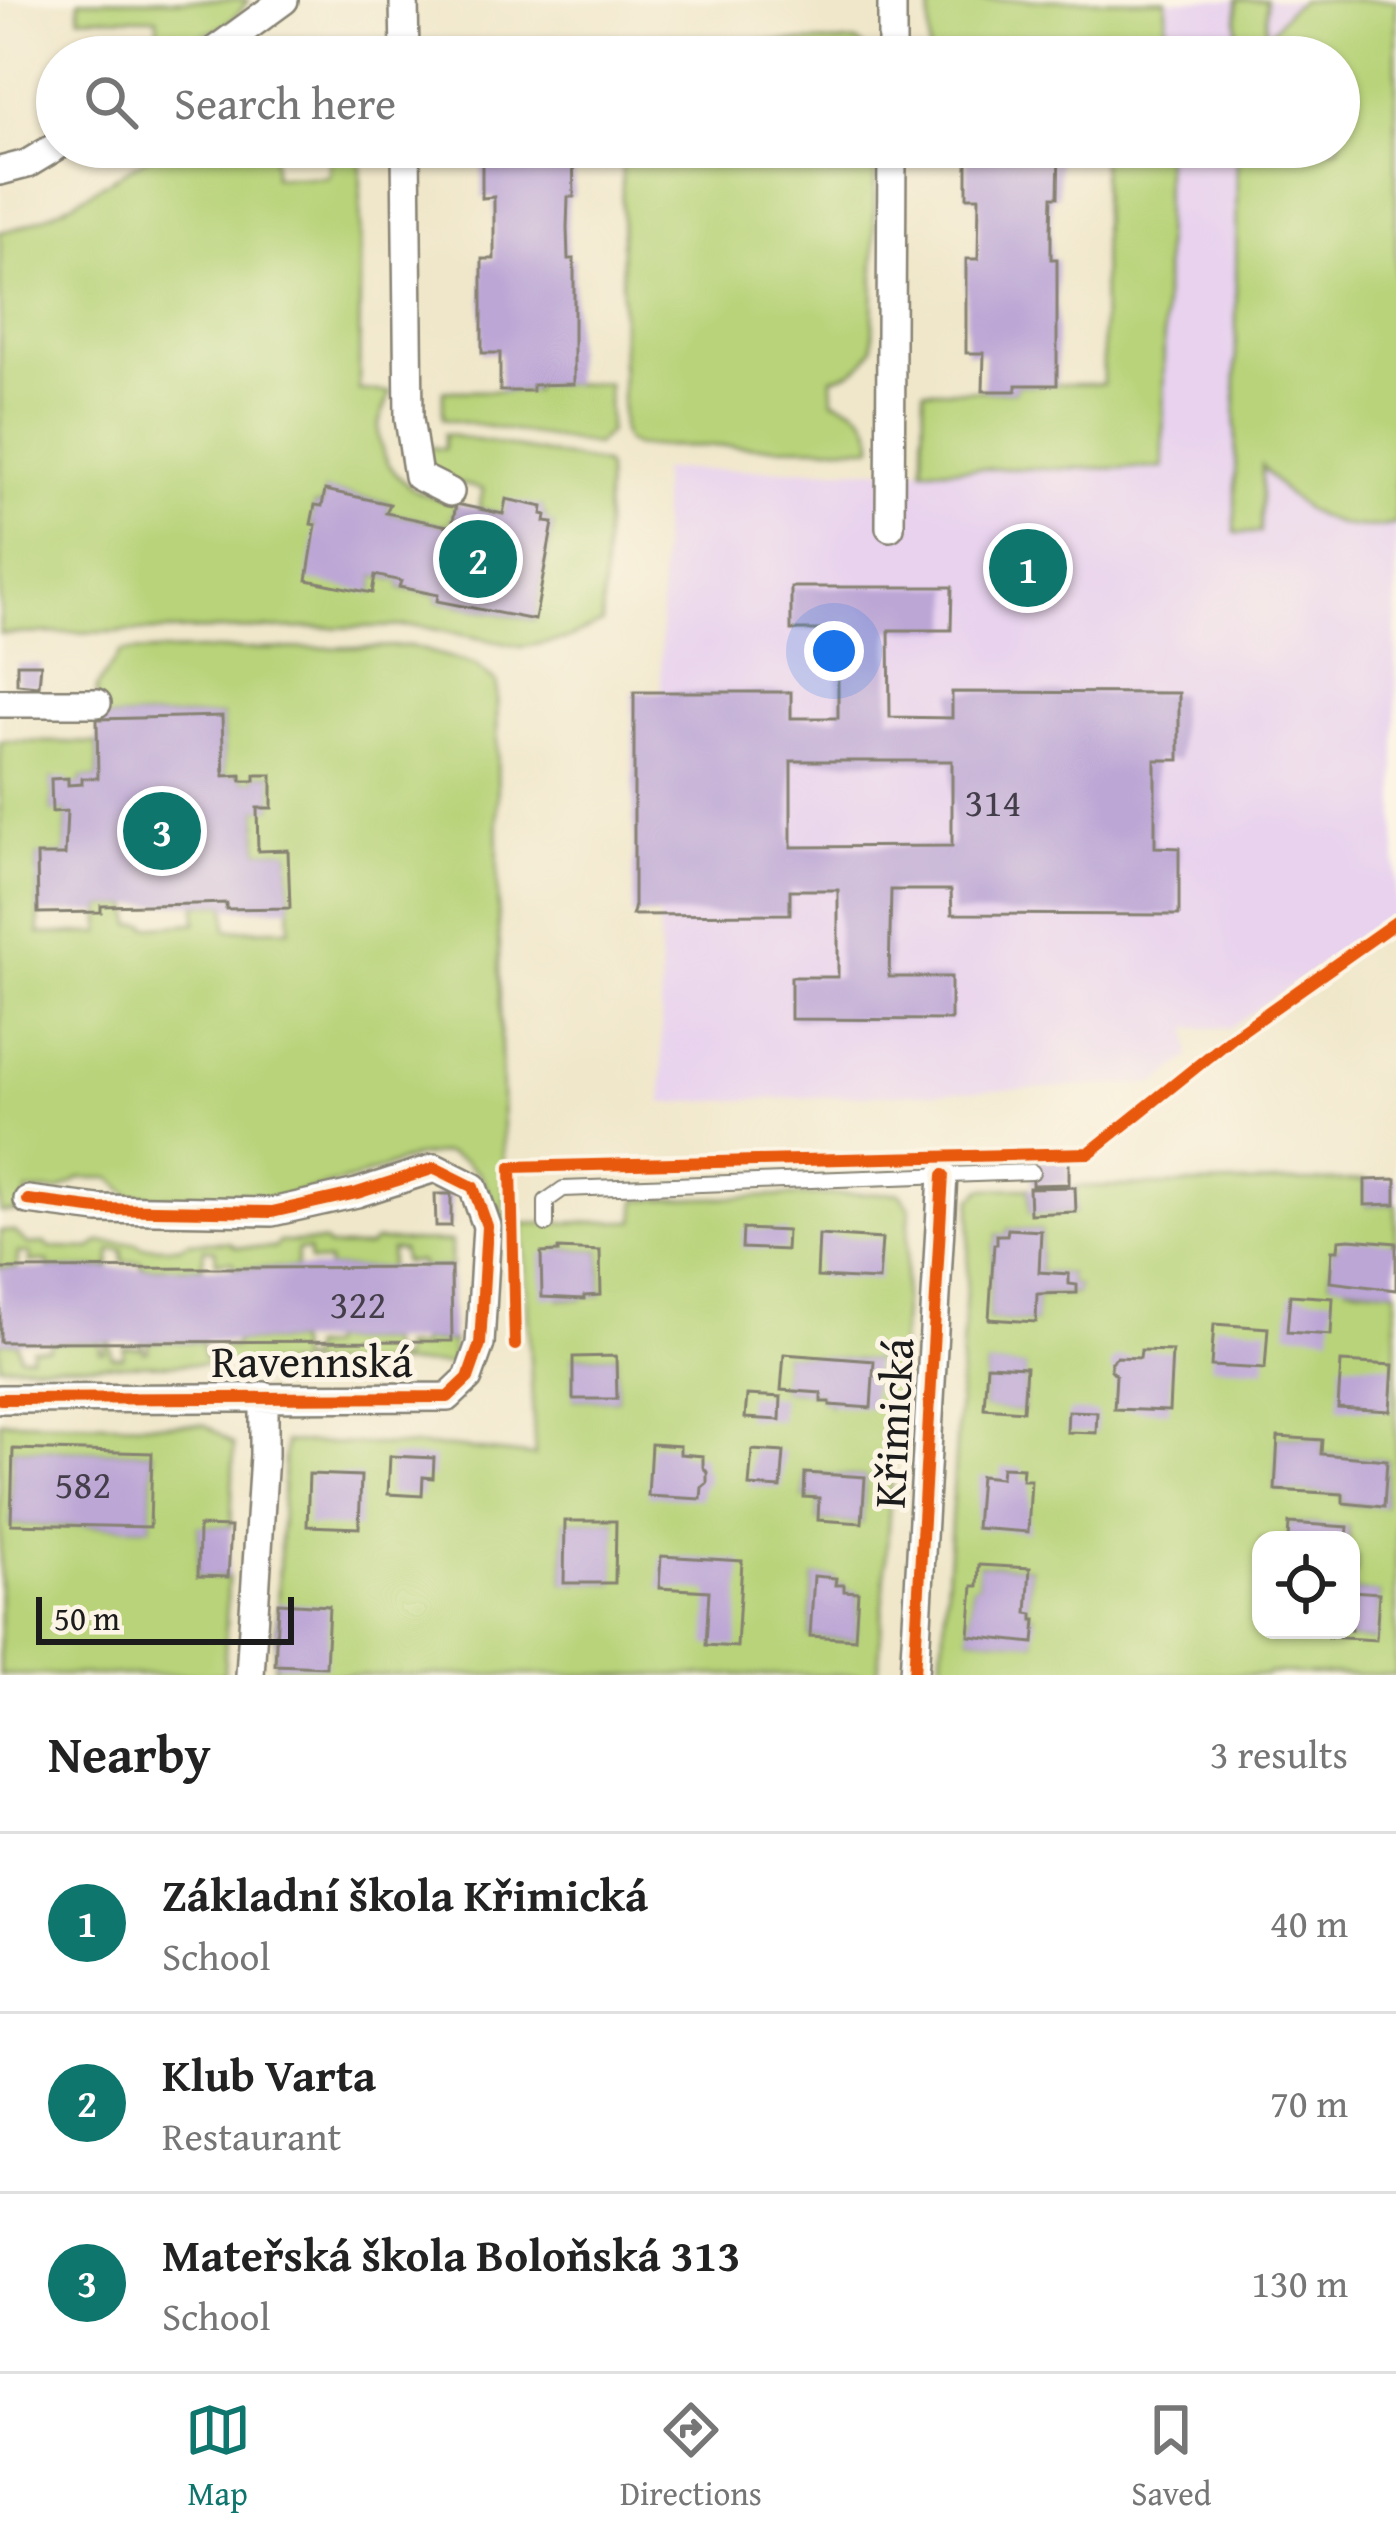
<!DOCTYPE html>
<html lang="en">
<head>
<meta charset="utf-8">
<style>
	body { margin:0; font-family:"Gentium Book Plus",serif; background:#f6f6f6; color:#222 }
	.controls { position:absolute; right:36px; bottom:36px; display:grid; overflow:hidden; border-radius:24px; box-shadow:0 3px 9px #0004 }
	.controls button { width:108px; height:108px; display:grid; place-items:center; padding:0; border:0; border-bottom:3px solid #e0e0e0; background:#fff; color:#222; font:60px sans-serif }
	.scale { position:absolute; left:36px; bottom:30px; width:258px; box-sizing:border-box; padding-left:12px; border:6px solid #1c1c1c; border-top:0; font-size:33px; line-height:42px; white-space:nowrap; color:#1c1c1c; -webkit-text-stroke:9px #fcf5e5; paint-order:stroke }
	.you { position:absolute; left:834px; top:651px; width:42px; height:42px; margin:-30px; border:9px solid #fff; border-radius:50%; background:#1a73e8; box-shadow:0 0 0 18px #1a73e833 }
	.badge { display:grid; place-items:center; width:78px; height:78px; border-radius:50%; background:#0f766e; color:#fff; font-size:39px; font-weight:700 }
	.pin { position:absolute; translate:-50% -50%; border:6px solid #fff; box-shadow:0 3px 12px #0006 }
	.list { margin:0; padding:0; list-style:none }
	h2 { display:flex; justify-content:space-between; align-items:center; height:156px; margin:0; padding:0 48px; font-size:51px }
	h2 small { font-size:39px; font-weight:400; color:#767676 }
	.list li { display:grid; grid-template-columns:78px 1fr auto; gap:36px; align-items:center; box-sizing:border-box; height:180px; padding:0 48px; border-top:3px solid #e0e0e0 }
	.list b { display:block; font-size:45px; white-space:nowrap }
	.list p { margin:0; font-size:39px; white-space:nowrap; color:#767676 }
	.list em { font-size:39px; font-style:normal; color:#767676 }
	.icon { flex:none; width:66px; height:66px; fill:none; stroke:currentColor; stroke-width:2; stroke-linecap:round; stroke-linejoin:round }
	.map { position:relative; flex:none; width:1396px; height:1675px; overflow:hidden }
	.search { position:absolute; background:#fff; box-shadow:0 3px 9px #0004; left:36px; right:36px; top:36px; height:132px; display:flex; align-items:center; gap:30px; box-sizing:border-box; padding:0 42px; border-radius:66px; color:#767676; font-size:45px }
	.sheet { height:696px; background:#fff }
	nav { display:flex; justify-content:space-around; align-items:center; box-sizing:border-box; height:168px; border-top:3px solid #e0e0e0; background:#fff; font-size:33px; color:#767676 }
	nav a { display:grid; justify-items:center; gap:6px }
	nav .on { color:#0f766e }
	.map>svg:first-child { display:block }
	.built { fill:#e8d2ee }
	.green { fill:#b8d379; stroke:#6a784a; stroke-width:3; fill-rule:evenodd }
	.building { fill:#bca6d5; fill-rule:evenodd }
	.lines { fill:none; stroke-linecap:round; stroke-linejoin:round }
	.lane-casing { stroke:#868273; stroke-width:18 }
	.street-casing { stroke:#868273; stroke-width:32 }
	.lane { stroke:#fff; stroke-width:14 }
	.street { stroke:#fff; stroke-width:27 }
	.cycleway-casing { stroke:#fcf5e5; stroke-width:20 }
	.cycleway { stroke:#e8590c; stroke-width:12 }
	.labels { text-anchor:middle; stroke-width:10; stroke-linejoin:round; paint-order:stroke }
	.number-label { font-size:39px; fill:#443e4a }
	.street-label { font-size:45px; fill:#1c1c1c; stroke:#fcf5e5 }
</style>
</head>
<body>
<div class="map">
<svg width="1396" height="1675" viewBox="0 0 1396 1675">
	<rect width="100%" height="100%" fill="#fcf5e5"/>
	<filter id="ink" filterUnits="userSpaceOnUse"><feTurbulence type="fractalNoise" baseFrequency=".00833" numOctaves="2"/><feDisplacementMap in="SourceGraphic" scale="24" xChannelSelector="R" yChannelSelector="G"/><feConvolveMatrix kernelMatrix="1 2 1 2 8 2 1 2 1" color-interpolation-filters="sRGB"/></filter>
	<filter id="wash" filterUnits="userSpaceOnUse"><feTurbulence type="fractalNoise" baseFrequency=".004" numOctaves="4" result="noise"/><feDisplacementMap in="SourceGraphic" scale="48" xChannelSelector="R" yChannelSelector="G"/><feGaussianBlur stdDeviation="2.7" result="paint"/><feColorMatrix in="noise" values="0 0 0 0 0 0 0 0 0 0 0 0 0 0 0 0 0 1.4 0 .05"/><feComposite in="paint" operator="in"/></filter>
	<g filter="url(#wash)">
		<rect width="100%" height="100%" fill="#f0e7ca"/>
		<path class="built" d="M1166,0H1396V913L1229,1028H1189L1190,1057L1156,1084L663,1103L659,915H632L634,883L632,882L634,847L632,693L661,692V470L1162,468L1165,147H1339V57H1166Z"/>
		<path class="green" d="M79,0H248C229,32 193,41 158,44L157,18L79,17Z
			M930,0H1166V57H929Z
			M1237,0H1266V38L1289,9L1302,0H1396V524C1338,538 1295,510 1262,466L1260,533H1235L1237,147H1339V57H1237Z
			M599,42L600,57H445L447,44Z
			M621,42H856L863,46L869,57H622Z
			M165,147H273L274,177H329L330,147H361L359,390L390,392C388,402 384,409 380,419C373,444 390,472 410,487C422,496 442,499 456,504L452,527L386,513L389,503L325,491L322,506L315,505L312,524L316,525L372,592L375,575L401,581L400,588L438,595L437,601L534,620L553,524L545,522L546,515L542,514V507L503,514L479,509L483,489C456,482 426,482 427,447L444,449V434L604,464L607,470L602,623L564,640L522,647L419,626L0,634V232C48,224 121,173 165,147Z
			M622,147H875L873,348C863,367 853,373 832,378L833,400C858,406 874,419 873,447L634,446L625,440L622,430Z
			M1097,147H1165L1163,468L923,469L924,390L1015,391L1016,385L1103,384L1102,165Z
			M608,383L609,432L596,445L443,419V391H533V385Z
			M410,646L476,665L497,683L498,918L505,1224H497L494,1203L481,1175L463,1160L446,1153L414,1157L354,1179L269,1200L130,1196L111,1178H80L59,1191H28L20,1212H0V741L97,743L98,778H82V784L68,785L52,779V811H67L65,855L37,856L39,934L101,933V906L130,905L132,925L146,924L147,927L196,923V904L226,903L227,930L290,929L288,851H258L257,808L272,807L271,775H255V781H241L240,775L224,776L222,716L97,719L96,688L121,652Z
			M1365,1180L1366,1205L1396,1204V1243L1333,1250L1330,1281L1347,1283L1348,1286L1396,1290V1675L1268,1673L1267,1675H941L972,1199L982,1189L1029,1188L1030,1213L1075,1212V1187ZM1008,1229L1041,1231L1039,1272L1069,1274V1284L1077,1285V1293L1068,1295L1037,1294L1035,1322L989,1319L994,1245L997,1244V1235H1007ZM987,1366L1025,1368L1023,1411L984,1407ZM1279,1437L1321,1440V1454L1387,1460L1384,1506L1343,1504V1494L1275,1489ZM1290,1523L1348,1527L1351,1555L1357,1557L1356,1573L1351,1574V1591L1379,1594L1375,1640L1328,1637V1630H1261V1540H1288ZM980,1565L1030,1568L1027,1613L1033,1614L1034,1642L970,1636L973,1587L978,1586Z
			M899,1193L910,1207L878,1675H274L285,1442L451,1447L535,1456L523,1224L635,1221L637,1200ZM559,1249L600,1251L601,1295L584,1296L583,1299H560ZM784,1355L874,1361L830,1405V1402L821,1401V1393L782,1390ZM616,1356L617,1399H574L573,1357ZM805,1473L865,1477L862,1523L818,1520L819,1498L804,1497ZM565,1521H615L614,1583L564,1582ZM814,1577L835,1578V1585H844V1591L858,1593L854,1639L810,1636Z
			M0,1231L15,1232L28,1244L45,1243L50,1248L90,1249L99,1242L136,1243L143,1247H179L189,1242H229L236,1247L275,1248L279,1242H324L329,1247H368L375,1241L451,1242V1267L421,1268L420,1262H403L402,1250H391L389,1268H328V1262L310,1261L309,1250H298L296,1268H234L233,1262H216L215,1250L204,1249L202,1268H142L141,1262H123L122,1250H111L109,1268L49,1269L48,1262H30V1253H18L17,1269H0Z
			M99,1341L100,1352H105V1342L110,1341L112,1357H123L124,1348H141L143,1341L144,1352L149,1351V1341L202,1342L204,1358L216,1359V1348L234,1347L235,1341H295L298,1360H309L310,1347H327L328,1341H388L390,1360H401L402,1347H420L421,1341H452V1364L0,1365V1342H17L20,1356H31L32,1348H49L50,1342Z
			M0,1421L206,1425L234,1445L231,1527H199L198,1575L228,1577L224,1675H0ZM13,1449L152,1453L150,1527L11,1524Z"/>
		<g id="blocks">
			<path class="building" d="M482,147H573L574,197H568L567,228L568,259H574V384L533,385V391H500V353H482V259H494V197L482,198Z
				M967,147H1059L1058,197H1052L1051,228V259H1057V385H1016V391H983L984,353H966V259H978L979,197H967Z
				M325,490L390,504L386,513L452,527L456,504L503,514L506,499L543,507L542,514L546,515L545,522L553,523L535,620L437,601L438,595L399,587L401,581L375,575L372,593L307,580L316,525L311,524L315,505L322,506Z
				M791,587H952L951,630H889L890,717L952,718V692L1179,693V760H1155V847L1179,848V915L952,914L951,890H891L889,977H951V1020L791,1019V977H838V890H790V914L632,915L634,910V692H791V718H838V630H791ZM791,761H952V846L791,847Z
				M17,664H41L39,686L17,684Z
				M222,716L224,776L241,775V781H255V775H272V808H257L258,851L288,850L290,908L226,909V903L196,904L101,906V912L38,913L37,855H65L67,811L52,812L51,779L68,778V785L82,784V778H98L97,719Z
				M1069,1158V1184L1032,1185V1159Z
				M1396,1179V1204L1365,1205V1180Z
				M1075,1187L1076,1212L1030,1214L1029,1188Z
				M435,1194H451V1226H436Z
				M743,1229L787,1231L786,1250L742,1248Z
				M1008,1229L1041,1231L1039,1272L1069,1274V1284L1077,1285V1293L1037,1294L1036,1322L989,1319L994,1244H997V1235H1007Z
				M819,1235L882,1239L879,1280L817,1277Z
				M1350,1239L1396,1243V1290L1330,1282L1332,1250H1338L1339,1240Z
				M558,1249L600,1251L601,1295L584,1296V1299L542,1297L541,1253L558,1252Z
				M451,1267L452,1341L0,1342V1269Z
				M1290,1295L1333,1298L1331,1335L1287,1332Z
				M1214,1324L1268,1328L1265,1369L1211,1366Z
				M1141,1350L1172,1351L1169,1411L1114,1409L1116,1375L1111,1370V1362L1117,1357L1140,1358Z
				M784,1354L874,1361L871,1408L830,1405V1402H821V1393L781,1390Z
				M616,1356L617,1399H573V1357Z
				M1341,1362L1393,1365L1390,1411L1338,1408Z
				M987,1365L1026,1367L1023,1411L984,1408Z
				M747,1395L781,1397L780,1420L745,1418Z
				M1068,1411L1097,1412L1096,1433L1067,1432Z
				M1278,1437L1322,1440L1321,1454L1387,1460L1384,1507L1343,1503V1494L1275,1490Z
				M651,1444L680,1446V1454L703,1456V1467L707,1472V1483L702,1487L701,1499L648,1496Z
				M13,1449L152,1453L150,1527L11,1524Z
				M752,1450L784,1452L781,1488L749,1486Z
				M390,1456L434,1458L433,1478L423,1477L422,1496L388,1494Z
				M1002,1467L1023,1468L1022,1480H1031L1028,1532L976,1528L980,1476L1001,1478Z
				M805,1473L865,1477L862,1523L818,1520L819,1498L804,1497Z
				M309,1474L361,1476L359,1528L307,1526Z
				M565,1521H616L615,1583H564Z
				M1289,1523L1348,1527L1347,1540H1288Z
				M199,1526L231,1527L228,1577L198,1576Z
				M661,1556L742,1561L737,1647L706,1645L709,1591L659,1588Z
				M979,1565L1030,1568L1027,1613L1033,1614V1620H1036L1034,1643L969,1636L973,1586H978Z
				M814,1576L836,1578L835,1585H844V1591L858,1592L855,1639L810,1636Z
				M1351,1591L1379,1593L1376,1640L1328,1637V1630H1351Z
				M278,1603L329,1606L326,1667L275,1665Z"/>
		</g>
	</g>
	<g filter="url(#ink)">
		<use href="#blocks" fill-opacity="0" stroke="#868273" stroke-width="3"/>
		<g class="lines">
			<g class="lane-casing">
				<path id="lane" d="M546,1224V1201L563,1189L1032,1172"/>
			</g>
			<g class="street-casing">
				<path id="street" d="M404,0L405,57
					M206,57L284,0
					M892,57V0
					M406,147L409,419L418,476L450,492
					M0,171L27,164L57,146
					M890,527L892,147
					M0,703H97
					M0,1399L448,1397L468,1378L480,1344L487,1226L473,1187L435,1168L357,1193L272,1212L98,1209L28,1200
					M250,1675L264,1455V1396
					M914,1675L943,1175"/>
			</g>
			<use href="#lane" class="lane"/>
			<use href="#street" class="street"/>
			<g class="cycleway-casing">
				<path id="cycleway" d="M515,1345L511,1167L1089,1153L1236,1035L1396,922
					M0,1399L448,1397L468,1378L480,1344L487,1226L473,1187L435,1168L357,1193L272,1212L98,1209L28,1200
					M914,1675L943,1175"/>
			</g>
			<use href="#cycleway" class="cycleway"/>
		</g>
	</g>
	<g class="labels">
		<g class="number-label">
			<text x="993" y="816">314</text>
			<text x="358" y="1318">322</text>
			<text x="83" y="1498">582</text>
		</g>
		<g class="street-label">
			<text x="312" y="1377">Ravennská</text>
			<text transform="translate(893 1423) rotate(-87)" y="16">Křimická</text>
		</g>
	</g>
</svg>
<div class="controls">
<button><svg class="icon" aria-label="locate" viewBox="0 0 24 24"><circle cx="12" cy="12" r="6"/><path d="M12 2v4M12 18v4M2 12h4M18 12h4"/></svg></button>
</div>
<div class="scale">50 m</div>
<div class="you"></div>
<div class="pin badge" style="left:1028px;top:568px">1</div>
<div class="pin badge" style="left:478px;top:559px">2</div>
<div class="pin badge" style="left:162px;top:831px">3</div>
<div class="search"><svg class="icon" aria-label="search" viewBox="0 0 24 24"><circle cx="10" cy="10" r="6"/><path d="M15 15l6 6"/></svg>Search here</div>
</div>
<section class="sheet">
<h2>Nearby<small>3 results</small></h2>
<ul class="list">
<li><span class="badge">1</span><div><b>Základní škola Křimická</b><p>School</p></div><em>40 m</em></li>
<li><span class="badge">2</span><div><b>Klub Varta</b><p>Restaurant</p></div><em>70 m</em></li>
<li><span class="badge">3</span><div><b>Mateřská škola Boloňská 313</b><p>School</p></div><em>130 m</em></li>
</ul>
</section>
<nav>
<a class="on"><svg class="icon" aria-label="map" viewBox="0 0 24 24"><path d="M3 6l6-2 6 2 6-2v14l-6 2-6-2-6 2zM9 4v14M15 6v14"/></svg>Map</a>
<a><svg class="icon" aria-label="directions" viewBox="0 0 24 24"><path d="M12 3l9 9-9 9-9-9zM9 14v-3h6M13 9l2 2-2 2"/></svg>Directions</a>
<a><svg class="icon" aria-label="saved" viewBox="0 0 24 24"><path d="M7 4h10v16l-5-4-5 4z"/></svg>Saved</a>
</nav>
</body>
</html>
